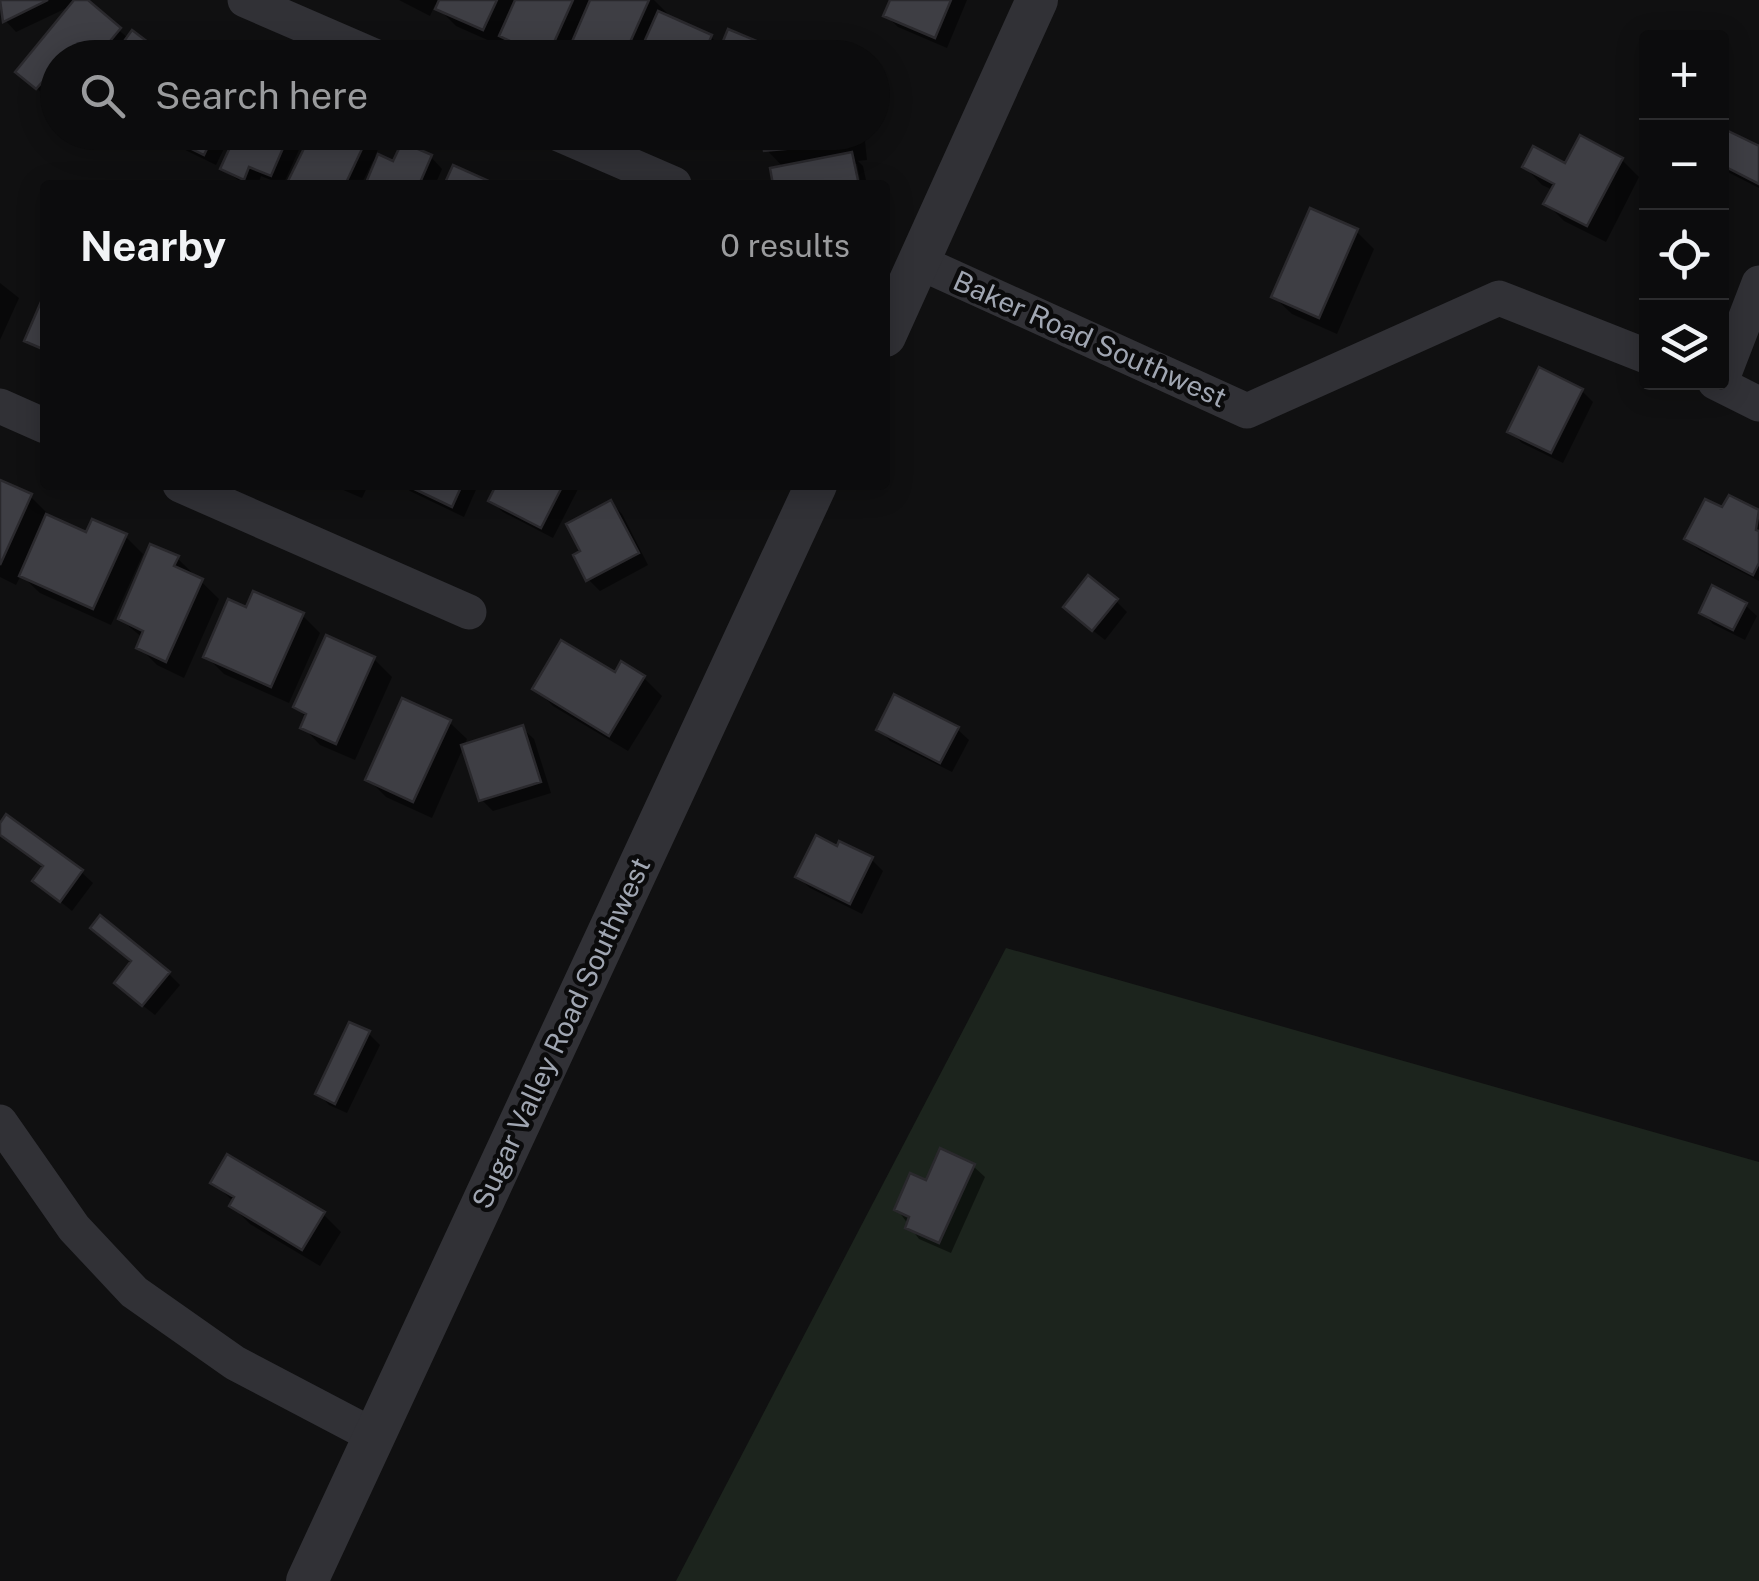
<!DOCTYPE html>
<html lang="en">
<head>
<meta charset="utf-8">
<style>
	body { margin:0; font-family:"Public Sans",sans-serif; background:#151516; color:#f1f3f6 }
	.controls { position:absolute; right:30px; top:30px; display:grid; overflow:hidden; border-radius:10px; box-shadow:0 5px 25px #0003 }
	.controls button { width:90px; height:90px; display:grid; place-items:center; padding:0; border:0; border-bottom:2px solid #2c2c2e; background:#0c0c0d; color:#f1f3f6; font:50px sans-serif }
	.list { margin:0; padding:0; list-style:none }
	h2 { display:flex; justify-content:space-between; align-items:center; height:130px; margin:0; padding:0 40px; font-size:42px }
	h2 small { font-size:32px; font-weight:400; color:#9a9b9d }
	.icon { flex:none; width:55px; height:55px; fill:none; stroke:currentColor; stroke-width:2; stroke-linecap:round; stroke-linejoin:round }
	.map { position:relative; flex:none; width:1759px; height:1581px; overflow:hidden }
	.search { position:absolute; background:#0c0c0d; box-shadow:0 5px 25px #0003; left:40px; top:40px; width:850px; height:110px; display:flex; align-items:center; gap:25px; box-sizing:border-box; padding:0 35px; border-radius:55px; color:#9a9b9d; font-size:38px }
	.panel { position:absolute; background:#0c0c0d; box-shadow:0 5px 25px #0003; left:40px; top:180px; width:850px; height:310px; border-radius:10px }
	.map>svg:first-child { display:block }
	.green { fill:#1c241d }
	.shadow { fill:#0007 }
	.building { fill:#3e3e44; stroke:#2a292d; stroke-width:2.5 }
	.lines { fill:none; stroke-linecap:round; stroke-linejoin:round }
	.minor { stroke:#313136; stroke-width:35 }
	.tertiary { stroke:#313136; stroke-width:42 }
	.labels { text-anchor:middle; stroke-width:9; stroke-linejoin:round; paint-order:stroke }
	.street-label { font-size:28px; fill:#a0a6b2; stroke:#0b0b0c }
</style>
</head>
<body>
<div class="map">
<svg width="1759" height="1581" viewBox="0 0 1759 1581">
	<rect width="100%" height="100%" fill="#101011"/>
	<path class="green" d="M1006,948L1759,1162V1581H676Z"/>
	<path class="shadow" d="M0,0H84L129,39L165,58H58L55,105L18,71L73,5L16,32L5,20Z
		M399,0H654L668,14L666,17L711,37L723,49L775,52L781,58H537L514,47L505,38L501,46L456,26L435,5L430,16Z
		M893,0H967L947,48L898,27L886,15Z
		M1722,130L1759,149V188L1722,169Z
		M160,132H232L216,165L171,143Z
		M239,132H307L283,185L261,176L258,185H245L223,169Z
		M314,132H361L379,147L375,156L394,164L431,157L442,169L435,185H367L377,163L373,161L361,185H289Z
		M765,132H864L867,160L858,161L863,166L867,185H861L857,164H852L856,185H776L784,168L767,150Z
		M1622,160L1639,177L1606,242L1564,221L1546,203L1553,190L1542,185L1525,167H1567Z
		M1356,231L1374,249L1337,334L1292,314L1274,297Z
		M0,283L19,298L0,340Z
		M1582,391L1593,402L1563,463L1522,443L1510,431Z
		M332,485H368L362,498Z
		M404,485H478L464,517L410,491Z
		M499,485H574L578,489L553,538L503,512L491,501Z
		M0,486L30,496L48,514L47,517L88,535L125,536L143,554L111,625L40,593L21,575L16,585L0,577Z
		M1730,498L1759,513V581L1699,550L1687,539L1723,511Z
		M611,503L622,514L648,565L600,591L588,579Z
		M177,558L219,599L184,678L157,665L139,647L143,638L120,619Z
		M1116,601L1127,612L1105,640L1077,618Z
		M1745,605L1757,616L1745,640L1713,624L1702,612Z
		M247,610L302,615L320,633L289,703L224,674L206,656Z
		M374,659L392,677L355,760L320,745L303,727L307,718L296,707Z
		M616,676L644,678L662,696L628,751L553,706L535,688Z
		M449,722L467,739L432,818L386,797L368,779Z
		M522,728L534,739L551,793L493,811L482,800Z
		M879,729H957L969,740L952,772L890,741Z
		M0,827L81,872L93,883L72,911L35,881L45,868L9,842L0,833Z
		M838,849L871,859L883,871L862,914L810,888L798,877Z
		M168,973L180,985L155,1015L128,994Z
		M368,1033L380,1045L347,1113L329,1105L318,1093Z
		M973,1166L985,1177L951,1253L919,1239L897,1209L927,1183Z
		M213,1182L323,1214L341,1232L320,1266L250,1224L232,1206L234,1202Z"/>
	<path class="building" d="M0,0H48L3,22Z
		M74,0H88L121,28L96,58H58V88L46,78L36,89L15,72Z
		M439,0H497L483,30L435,9Z
		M515,0H573L547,58L499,36Z
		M590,0H649L623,58H565Z
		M890,0H951L935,38L883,16Z
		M658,11L712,35L702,58H637Z
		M728,29L776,49L773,58H716Z
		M132,30L169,58H112Z
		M1722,128L1759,146V184L1722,165Z
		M157,132H215L204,155Z
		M237,132H290L271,176L249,167L244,180L220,169Z
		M312,132L369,134L345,185H286Z
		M762,132H849L850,143L764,151Z
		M1580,135L1623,158L1587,226L1543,204L1554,184L1522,167L1533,146L1565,163Z
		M402,142L432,155L419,185H365L378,154L393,161Z
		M852,152L859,185H773L770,168Z
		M453,165L489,181L487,185H444Z
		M1310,208L1358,229L1319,318L1271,297Z
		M44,295L45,296V350L24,341Z
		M1539,367L1583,389L1551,453L1507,432Z
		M0,480L32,494L0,565Z
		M406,485H462L452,507Z
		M496,485H563L541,528L488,501Z
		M1729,495L1759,510L1756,530L1759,531V563L1753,575L1684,539L1705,499L1722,507Z
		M611,500L639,553L586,581L573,555L580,551L566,524Z
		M46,514L86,532L92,519L127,534L93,609L19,576Z
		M150,544L179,556L174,566L203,579L166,662L136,648L143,631L118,619Z
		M1088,575L1118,599L1092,631L1063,607Z
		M1712,585L1747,603L1733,630L1699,613Z
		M253,591L304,613L271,687L203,657L228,599L246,607Z
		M326,635L375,657L336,744L300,728L306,714L293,707Z
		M561,640L615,672L621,661L645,676L609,736L532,689Z
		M894,694L959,727L940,763L876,730Z
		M402,698L451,720L413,802L365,780Z
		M523,725L541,782L479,801L461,745Z
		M6,814L83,870L60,902L32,881L43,866L0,835V823Z
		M816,835L837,846L839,841L873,857L850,904L795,877Z
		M100,915L170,972L142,1006L114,983L131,961L90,928Z
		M349,1022L370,1031L335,1104L315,1094Z
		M940,1148L975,1164L939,1243L905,1228L909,1217L894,1210L910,1173L926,1180Z
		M227,1154L325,1212L302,1250L229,1206L234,1197L210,1183Z"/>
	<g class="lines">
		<path class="minor" d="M245,0L379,58
			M554,132L674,184
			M919,262L1247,411L1499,298L1646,356
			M1722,379L1759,283
			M1715,382L1759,404
			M0,406L45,426
			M180,485L469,612
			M0,1122L74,1228L134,1292L235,1363L372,1435"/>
		<path class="tertiary" d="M885,336L1037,0
			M307,1581L816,485"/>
	</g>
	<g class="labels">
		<g class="street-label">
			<text transform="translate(1090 339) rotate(24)" y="10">Baker Road Southwest</text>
			<text transform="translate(561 1033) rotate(-65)" y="10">Sugar Valley Road Southwest</text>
		</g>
	</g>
</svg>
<div class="controls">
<button>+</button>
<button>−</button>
<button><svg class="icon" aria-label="locate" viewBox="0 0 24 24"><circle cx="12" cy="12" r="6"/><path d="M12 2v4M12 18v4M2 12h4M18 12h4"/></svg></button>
<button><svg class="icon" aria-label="layers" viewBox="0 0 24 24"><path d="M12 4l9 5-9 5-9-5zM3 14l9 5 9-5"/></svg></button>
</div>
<div class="search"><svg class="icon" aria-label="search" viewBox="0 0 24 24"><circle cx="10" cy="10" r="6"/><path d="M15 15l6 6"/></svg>Search here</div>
<section class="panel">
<h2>Nearby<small>0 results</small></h2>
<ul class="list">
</ul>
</section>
</div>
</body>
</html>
